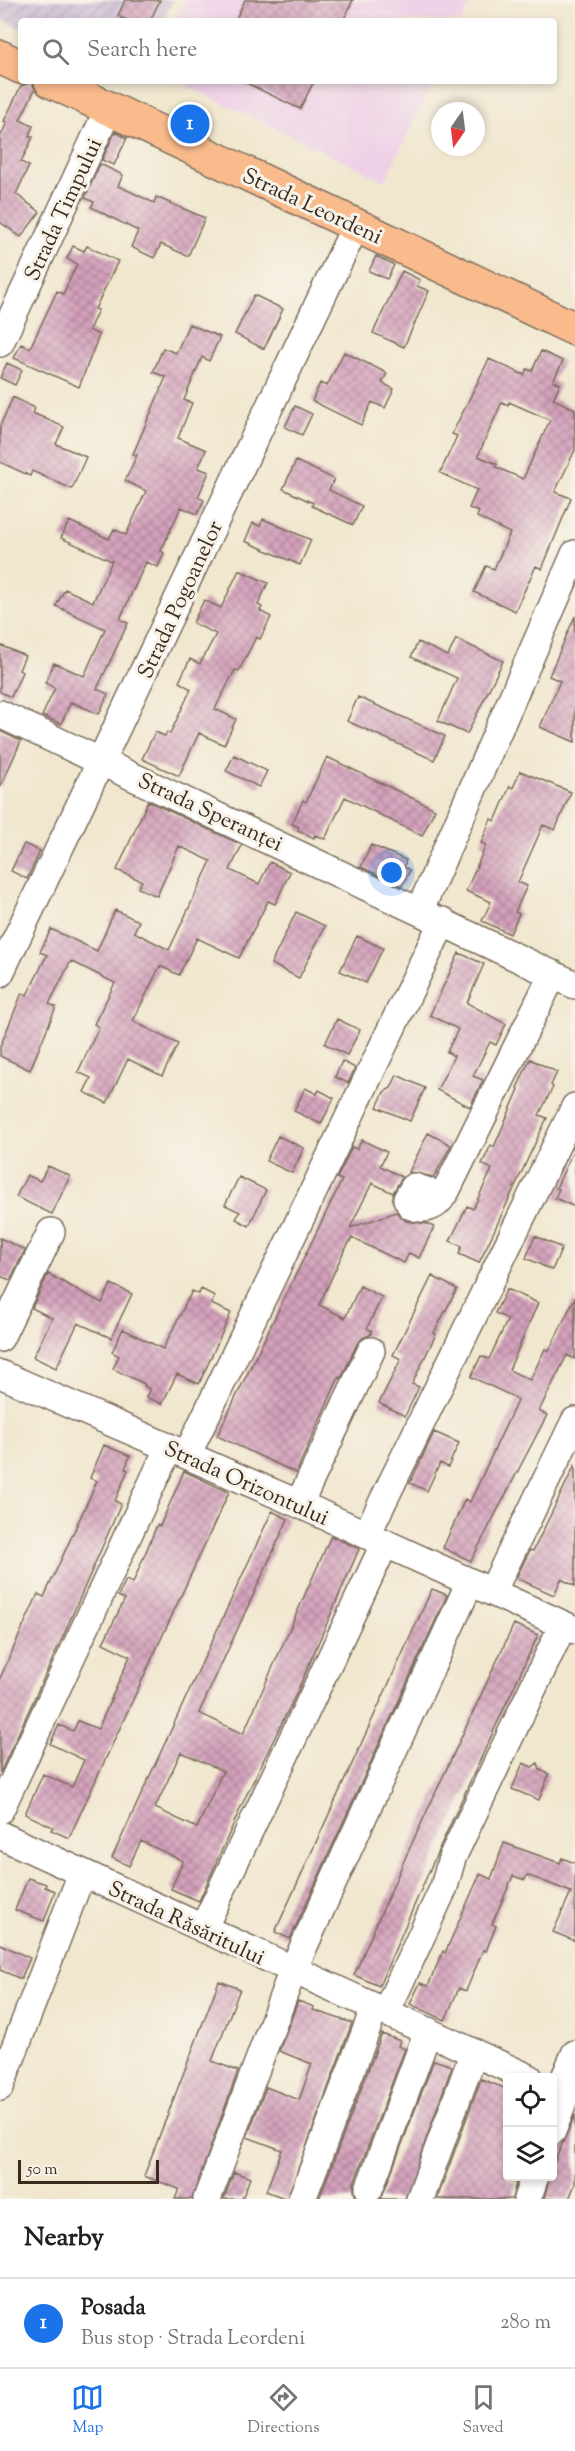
<!DOCTYPE html>
<html lang="en">
<head>
<meta charset="utf-8">
<style>
	body { margin:0; font-family:"Sorts Mill Goudy",serif; background:#f6f6f6; color:#202124 }
	.controls { position:absolute; right:18px; bottom:18px; display:grid; overflow:hidden; border-radius:6px; box-shadow:0 3px 9px #0003 }
	.controls button { width:54px; height:54px; display:grid; place-items:center; padding:0; border:0; border-bottom:2px solid #e0e0e0; background:#fff; color:#202124; font:30px sans-serif }
	.compass { position:absolute; left:431px; top:102px; width:54px; height:54px; border-radius:50%; background:#fff; box-shadow:0 3px 9px #0003; rotate:194deg }
	.scale { position:absolute; left:18px; bottom:15px; width:141px; box-sizing:border-box; padding-left:6px; border:3px solid #3b2a1e; border-top:0; font-size:16px; line-height:21px; white-space:nowrap; color:#3b2a1e; -webkit-text-stroke:4px #f7f3e8; paint-order:stroke }
	.you { position:absolute; left:392px; top:873px; width:21px; height:21px; margin:-15px; border:4px solid #fff; border-radius:50%; background:#1a73e8; box-shadow:0 0 0 9px #1a73e833 }
	.badge { display:grid; place-items:center; width:39px; height:39px; border-radius:50%; background:#1a73e8; color:#fff; font-size:20px; font-weight:700 }
	.pin { position:absolute; translate:-50% -50%; border:3px solid #fff; box-shadow:0 2px 6px #0006 }
	.list { margin:0; padding:0; list-style:none }
	h2 { display:flex; justify-content:space-between; align-items:center; height:78px; margin:0; padding:0 24px; font-size:26px }
	h2 small { font-size:20px; font-weight:400; color:#757577 }
	.list li { display:grid; grid-template-columns:39px 1fr auto; gap:18px; align-items:center; box-sizing:border-box; height:90px; padding:0 24px; border-top:2px solid #e0e0e0 }
	.list b { display:block; font-size:22px; white-space:nowrap }
	.list p { margin:0; font-size:20px; white-space:nowrap; color:#757577 }
	.list em { font-size:20px; font-style:normal; color:#757577 }
	.icon { flex:none; width:33px; height:33px; fill:none; stroke:currentColor; stroke-width:2; stroke-linecap:round; stroke-linejoin:round }
	.map { position:relative; flex:none; width:575px; height:2199px; overflow:hidden }
	.search { position:absolute; background:#fff; box-shadow:0 3px 9px #0003; left:18px; right:18px; top:18px; height:66px; display:flex; align-items:center; gap:15px; box-sizing:border-box; padding:0 21px; border-radius:6px; color:#757577; font-size:22px }
	.sheet { height:168px; background:#fff }
	nav { display:flex; justify-content:space-around; align-items:center; box-sizing:border-box; height:84px; border-top:2px solid #e0e0e0; background:#fff; font-size:16px; color:#757577 }
	nav a { display:grid; justify-items:center; gap:3px }
	nav .on { color:#1a73e8 }
	.map>svg:first-child { display:block }
	.built { fill:#eed0e7 }
	.industrial { fill:url(#industrial-furrows) }
	.building { fill:url(#building-cross-hatch); fill-rule:evenodd }
	.lines { fill:none; stroke-linecap:round; stroke-linejoin:round }
	.minor-casing { stroke:#7b6c5c; stroke-width:30 }
	.major-casing { stroke:#7b6c5c; stroke-width:36 }
	.minor { stroke:#fff; stroke-width:27 }
	.major { stroke:#fabb8c; stroke-width:33 }
	.labels { text-anchor:middle; stroke-width:6; stroke-linejoin:round; paint-order:stroke }
	.street-label { font-size:22px; fill:#3b2a1e; stroke:#f7f3e8 }
</style>
</head>
<body>
<div class="map">
<svg width="575" height="2199" viewBox="0 0 575 2199">
	<defs>
		<pattern id="industrial-furrows" width="10" height="10" patternUnits="userSpaceOnUse" patternTransform="scale(1.5)"><rect width="10" height="10" fill="#ccbed3"/><path d="M-1 1l2-2M0 10L10 0M9 11l2-2" fill="none" stroke="#b0a3b5"/></pattern>
		<pattern id="building-cross-hatch" width="8" height="8" patternUnits="userSpaceOnUse" patternTransform="scale(1.5)"><rect width="8" height="8" fill="#d4a1bc"/><path d="M0 0l8 8M0 8l8-8" fill="none" stroke="#ad8398"/></pattern>
	</defs>
	<rect width="100%" height="100%" fill="#f7f3e8"/>
	<filter id="ink" filterUnits="userSpaceOnUse"><feTurbulence type="fractalNoise" baseFrequency=".0167" numOctaves="2"/><feDisplacementMap in="SourceGraphic" scale="12" xChannelSelector="R" yChannelSelector="G"/><feConvolveMatrix kernelMatrix="1 2 1 2 8 2 1 2 1" color-interpolation-filters="sRGB"/></filter>
	<filter id="wash" filterUnits="userSpaceOnUse"><feTurbulence type="fractalNoise" baseFrequency=".008" numOctaves="4" result="noise"/><feDisplacementMap in="SourceGraphic" scale="24" xChannelSelector="R" yChannelSelector="G"/><feGaussianBlur stdDeviation="1.35" result="paint"/><feColorMatrix in="noise" values="0 0 0 0 0 0 0 0 0 0 0 0 0 0 0 0 0 1.4 0 .05"/><feComposite in="paint" operator="in"/></filter>
	<g filter="url(#wash)">
		<rect width="100%" height="100%" fill="#f1e7cf"/>
		<path class="built" d="M185,0H472L462,21H175Z
			M177,81H433L385,181Z"/>
		<path class="industrial" d="M0,0H173L163,21H21V28L0,19Z"/>
		<g id="blocks">
			<path class="building" d="M125,0H160L150,21H128L118,16Z
				M245,0H353L343,21H235Z
				M242,81H314L300,109Z
				M32,82L35,89L20,120L33,126L29,136L33,137L21,162L29,166L16,194L40,212L21,237L0,222V138L7,122L4,121L21,86Z
				M115,132L127,138L114,165L102,160Z
				M100,164L123,175L118,186L123,188L154,203L156,197L205,218L188,256L161,244L154,258L131,247L138,231L91,207L94,202L85,198Z
				M73,246L84,251L87,246L118,261L95,309L98,310L89,330L99,335L79,387L14,358L21,344L30,348L57,291L63,294L77,264L67,259Z
				M376,256L394,265L387,279L369,271Z
				M402,271L420,280L417,286L429,291L404,347L373,333Z
				M254,295L283,309L264,349L235,334Z
				M189,324L220,337L209,361L202,357L184,400L192,403L178,438L206,450L198,468L209,472L198,497L204,500L197,514L181,507L161,551L164,553L158,567L146,562L120,619L128,623L97,689L108,694L99,714L71,702L61,724L42,716L55,688L45,683L54,663L84,676L105,629L56,606L65,589L93,602L112,561L61,538L69,521L109,539L114,529L126,535L146,491L125,481L137,455L133,454L166,377L153,372L163,348L176,353Z
				M541,351L563,361L553,381L560,384L553,399L575,409V450L555,492L571,498L542,569L536,566L515,611L474,592L486,566L494,569L510,533L477,517L479,512L469,508L477,490L440,473L457,436L452,434L489,359L524,375L527,369L532,371ZM502,402L508,405L509,402L550,420L523,479L496,467L497,464L478,456Z
				M344,352L387,373L382,383L394,389L385,408L372,402L361,425L312,401L320,383L327,386Z
				M7,363L22,370L15,385L0,378Z
				M13,397L35,408L33,413L64,427L56,444L86,457L72,489L32,471L30,476L0,462V426Z
				M295,406L312,414L302,435L285,427Z
				M296,461L334,479L329,490L362,506L353,525L312,506L313,503L283,489Z
				M263,519L311,540L300,565L245,541L253,523L260,526Z
				M239,570L268,583L258,605L262,607L260,611L271,617L260,639L256,637L239,671L235,670L215,709L236,719L224,745L199,733L179,776L142,759L155,732L165,736L167,732L170,734L191,689L179,682L190,659L200,664L216,634L193,623L204,600L221,608Z
				M575,616V742L540,727L560,681L549,676Z
				M456,639L503,661L467,734L438,721L457,678L411,657L418,642L448,656Z
				M0,645L25,656L19,670L22,672L11,697L0,692Z
				M358,697L445,736L434,760L347,721Z
				M0,731L21,741L0,788Z
				M234,755L267,771L259,787L226,771Z
				M327,757L435,809L422,836L345,797L325,839L315,835L314,838L298,830L299,827L292,824L303,800L306,802Z
				M520,771L571,792L555,830L543,825L518,882L527,886L515,912L519,914L510,934L482,921L491,902L466,891L486,845L481,843L491,819L495,821L510,786L513,788Z
				M148,801L242,845L230,870L259,884L270,862L290,872L275,904L268,901L239,958L197,938L179,975L160,966L133,1021L178,1044L162,1076L128,1059L107,1103L84,1092L91,1078L78,1072L99,1027L94,1024L115,983L71,961L49,1004L56,1007L30,1070L0,1056V1047L22,993L27,995L47,955L40,952L51,929L97,951L115,910L139,921L134,932L169,950L211,861L179,846L157,896L138,888L142,881L117,870Z
				M24,844L40,851L27,879L11,871Z
				M371,845L406,860L404,867L410,870L402,886L361,867Z
				M296,912L325,926L299,978L271,964Z
				M357,936L383,948L366,983L340,971Z
				M459,953L484,964L467,1003L506,1024L496,1045L490,1042L473,1076L483,1080L470,1107L437,1090L454,1056L447,1052L458,1029L430,1015Z
				M337,1019L360,1030L347,1055L325,1044Z
				M530,1059L557,1072L551,1085L553,1087L539,1115L547,1118L479,1263L459,1254L462,1246L450,1241L467,1206L473,1209L492,1169L482,1164L491,1145L494,1147L519,1089L517,1088Z
				M342,1061L355,1068L348,1083L335,1077Z
				M397,1075L425,1088L410,1121L377,1107L384,1092L391,1088Z
				M305,1088L317,1094L319,1090L334,1098L321,1124L294,1111Z
				M428,1133L451,1145L434,1177L409,1172Z
				M278,1136L304,1148L292,1173L266,1161Z
				M362,1140L387,1152L380,1166L402,1177L393,1193L372,1183L350,1228L396,1212L406,1221L428,1224L434,1227L419,1258L409,1253L404,1263L352,1238L343,1253L319,1305L345,1318L360,1286L382,1297L367,1328L372,1331L370,1335L363,1338L357,1344L341,1378L339,1377L296,1473L217,1436L342,1180L337,1178L352,1147L357,1149Z
				M575,1147V1207L555,1198L559,1189L556,1188Z
				M48,1166L70,1176L52,1214L16,1197L27,1175L40,1181Z
				M239,1177L266,1190L249,1226L236,1219L240,1212L225,1205Z
				M535,1236L562,1248L552,1270L526,1258Z
				M0,1238L25,1250L10,1280L0,1276Z
				M48,1274L102,1303L111,1284L132,1294L111,1338L78,1323L56,1368L33,1357L52,1318L32,1308Z
				M432,1276L457,1289L434,1333L436,1334L412,1384L419,1387L405,1416L379,1403L401,1359L393,1355Z
				M201,1289L215,1296L211,1304L231,1313L199,1384L177,1374L162,1404L146,1397L150,1389L144,1386L145,1384L113,1369L119,1356L112,1352L123,1329L163,1349L192,1291L199,1294Z
				M507,1289L538,1303L509,1370L530,1380L545,1349L549,1351L575,1297V1359L567,1355L539,1411L547,1415L471,1561L443,1548L465,1499L470,1502L518,1399L471,1377L481,1356L489,1359L508,1319L495,1313Z
				M434,1432L459,1443L448,1467L440,1463L427,1491L410,1483Z
				M104,1445L130,1456L125,1469L128,1470L115,1501L121,1504L64,1634L0,1773V1678L38,1594L44,1597L97,1481L90,1478Z
				M575,1465V1586L561,1579L554,1595L516,1578L530,1550L533,1551Z
				M184,1471L229,1492L69,1838L51,1830L53,1827L25,1814L43,1774L72,1787L84,1760L50,1744L59,1725L73,1731L78,1721L98,1729L130,1656L103,1643L125,1599L118,1596L126,1580L133,1583L157,1525L160,1526Z
				M272,1511L288,1519L199,1713L243,1734L331,1536L359,1549L297,1692L245,1798L199,1901L171,1889L183,1861L141,1841L129,1866L112,1858ZM181,1752L223,1771L197,1828L155,1808Z
				M432,1589L447,1595L290,1939L275,1932Z
				M514,1624L538,1635L438,1851L379,1986L354,1975L407,1854Z
				M523,1763L532,1767L538,1763L540,1770L549,1774L539,1800L512,1789Z
				M504,1843L560,1863L562,1858L575,1863V1941L553,1932L571,1892L527,1875L525,1880L513,1876L492,1924L496,1926L486,1951L483,1950L466,1991L459,1988L445,2020L410,2004L420,1983L428,1986L443,1951L445,1953L480,1874L491,1879Z
				M28,1878L46,1884L45,1887L55,1891L44,1921L15,1910Z
				M0,1944L30,1958L21,1979L0,1970Z
				M219,1981L240,1989L212,2061L238,2071L192,2199H175L179,2189L144,2176Z
				M298,2001L314,2007L313,2010L352,2023L287,2199L266,2191L282,2150L247,2137L266,2087L299,2100L312,2064L279,2051Z
				M382,2034L400,2041L398,2046L405,2049L354,2183V2192L357,2199H319Z
				M434,2060L452,2066L405,2199H381Z
				M481,2079L507,2089V2180L516,2183L512,2199H437Z
				M575,2115V2184L569,2199H544L550,2176H552V2167Z
				M234,2172L250,2178L242,2199H224Z"/>
		</g>
	</g>
	<g filter="url(#ink)">
		<use href="#blocks" fill-opacity="0" stroke="#7b6c5c" stroke-width="1.5"/>
		<g class="lines">
			<g class="minor-casing">
				<path id="minor" d="M0,343L109,108
					M0,714L575,985
					M420,910L575,554
					M0,973L356,225
					M443,1195C436,1208 424,1211 411,1206L407,1199L414,1187L438,1195H443L446,1191L553,974
					M0,1338L51,1232
					M0,1374L299,1504L575,1630
					M187,1455L443,921
					M299,1504L371,1351
					M367,1534L575,1107
					M492,1592L575,1421
					M0,1810L169,1447
					M0,1835L529,2078
					M203,1929L385,1543
					M386,2012L444,1887L452,1858L563,1625
					M0,2087L82,1873
					M559,2091L575,2054
					M552,2131L566,2095
					M369,2189L428,2031
					M207,2199L293,1970L470,1582
					M302,2199L375,2007
					M420,2199L474,2052
					M527,2199L535,2176"/>
			</g>
			<g class="major-casing">
				<path id="major" d="M0,57L21,67
					M51,81L575,329"/>
			</g>
			<use href="#minor" class="minor"/>
			<use href="#major" class="major"/>
		</g>
	</g>
	<g class="labels">
		<g class="street-label">
			<text transform="translate(313 205) rotate(25)" y="8">Strada Leordeni</text>
			<text transform="translate(62 209) rotate(-65)" y="8">Strada Timpului</text>
			<text transform="translate(179 599) rotate(-65)" y="8">Strada Pogoanelor</text>
			<text transform="translate(211 811) rotate(25)" y="8">Strada Speranței</text>
			<text transform="translate(247 1482) rotate(24)" y="8">Strada Orizontului</text>
			<text transform="translate(187 1922) rotate(25)" y="8">Strada Răsăritului</text>
		</g>
	</g>
</svg>
<div class="controls">
<button><svg class="icon" aria-label="locate" viewBox="0 0 24 24"><circle cx="12" cy="12" r="6"/><path d="M12 2v4M12 18v4M2 12h4M18 12h4"/></svg></button>
<button><svg class="icon" aria-label="layers" viewBox="0 0 24 24"><path d="M12 4l9 5-9 5-9-5zM3 14l9 5 9-5"/></svg></button>
</div>
<svg class="compass" viewBox="-18 -18 36 36"><path d="M0-13l5 13h-10z" fill="#e53935"/><path d="M0 13l5-13h-10z" fill="#757577"/></svg>
<div class="scale">50 m</div>
<div class="you"></div>
<div class="pin badge" style="left:190px;top:124px">1</div>
<div class="search"><svg class="icon" aria-label="search" viewBox="0 0 24 24"><circle cx="10" cy="10" r="6"/><path d="M15 15l6 6"/></svg>Search here</div>
</div>
<section class="sheet">
<h2>Nearby<small></small></h2>
<ul class="list">
<li><span class="badge">1</span><div><b>Posada</b><p>Bus stop · Strada Leordeni</p></div><em>280 m</em></li>
</ul>
</section>
<nav>
<a class="on"><svg class="icon" aria-label="map" viewBox="0 0 24 24"><path d="M3 6l6-2 6 2 6-2v14l-6 2-6-2-6 2zM9 4v14M15 6v14"/></svg>Map</a>
<a><svg class="icon" aria-label="directions" viewBox="0 0 24 24"><path d="M12 3l9 9-9 9-9-9zM9 14v-3h6M13 9l2 2-2 2"/></svg>Directions</a>
<a><svg class="icon" aria-label="saved" viewBox="0 0 24 24"><path d="M7 4h10v16l-5-4-5 4z"/></svg>Saved</a>
</nav>
</body>
</html>
